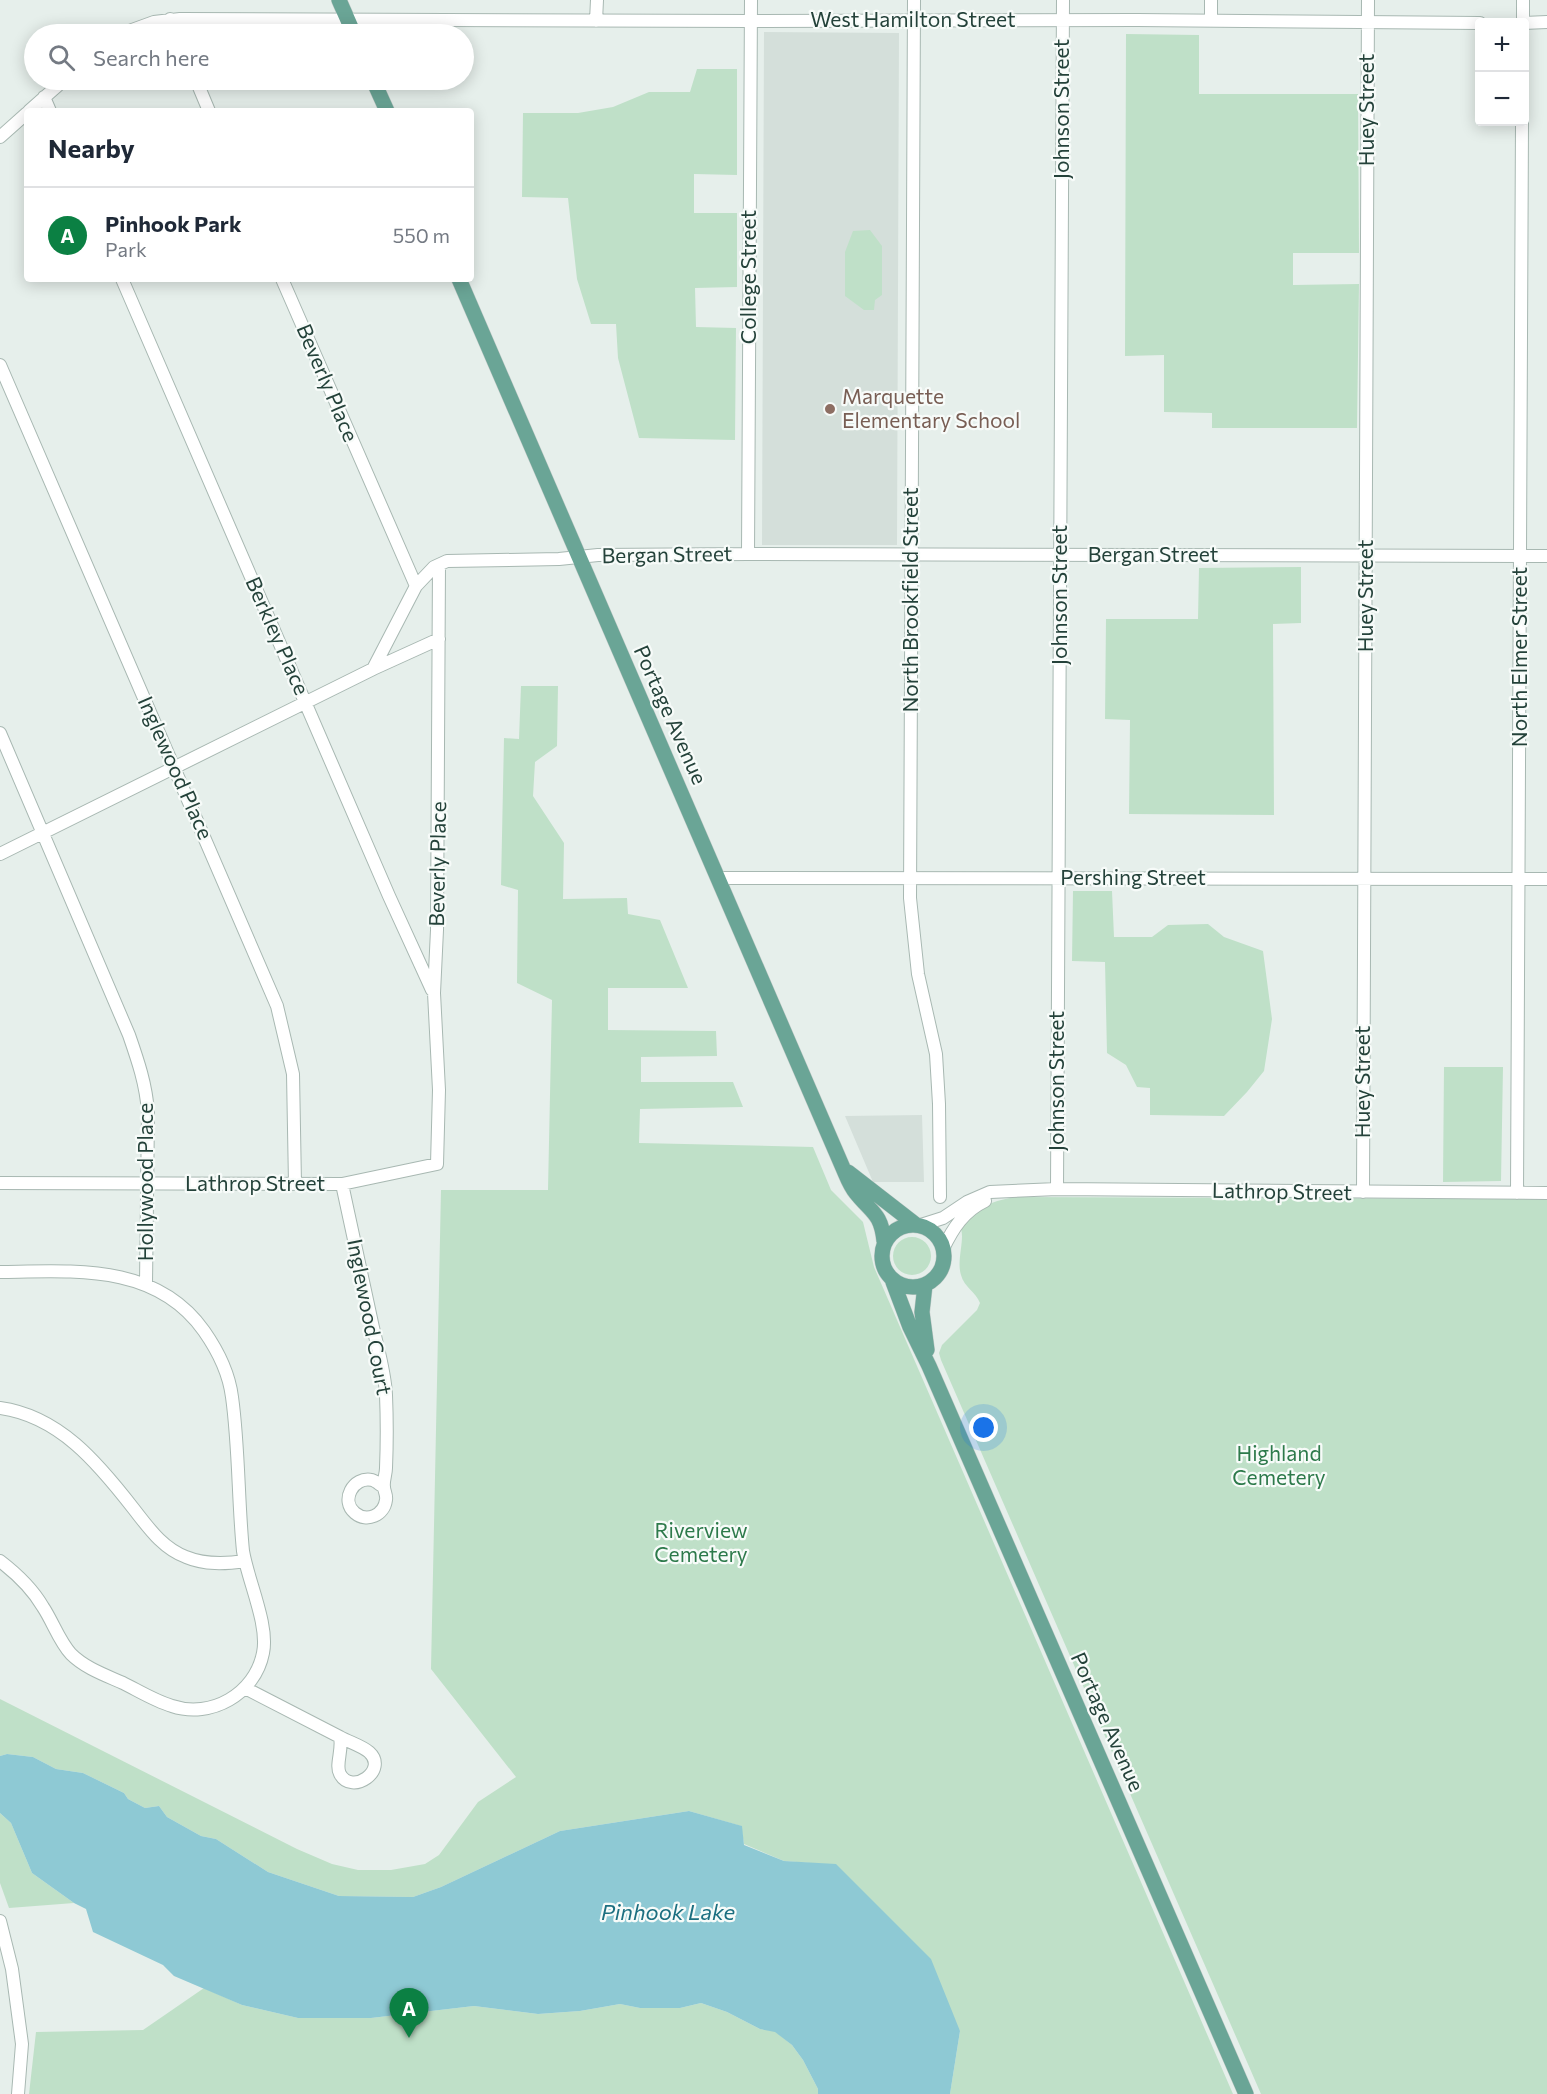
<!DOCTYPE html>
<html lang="en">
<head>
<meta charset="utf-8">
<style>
	body { margin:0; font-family:Commissioner,sans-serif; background:#f6f6f7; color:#1f2937 }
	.controls { position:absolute; right:18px; top:18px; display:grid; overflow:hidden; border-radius:6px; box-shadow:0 3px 15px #0003 }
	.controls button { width:54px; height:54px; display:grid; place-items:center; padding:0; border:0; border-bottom:2px solid #e0e1e3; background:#fff; color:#1f2937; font:30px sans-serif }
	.you { position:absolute; left:984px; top:1428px; width:21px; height:21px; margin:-15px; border:4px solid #fff; border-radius:50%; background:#1a73e8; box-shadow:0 0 0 9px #1a73e833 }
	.badge { display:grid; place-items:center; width:39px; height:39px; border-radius:50%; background:#0b8043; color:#fff; font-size:20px; font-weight:700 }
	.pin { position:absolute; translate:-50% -50px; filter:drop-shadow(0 2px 3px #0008) }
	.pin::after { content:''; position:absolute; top:32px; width:21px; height:18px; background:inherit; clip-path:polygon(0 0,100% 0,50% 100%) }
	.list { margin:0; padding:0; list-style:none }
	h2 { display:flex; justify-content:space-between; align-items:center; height:78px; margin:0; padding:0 24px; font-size:26px }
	h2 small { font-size:20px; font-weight:400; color:#747a83 }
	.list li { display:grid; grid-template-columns:39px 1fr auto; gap:18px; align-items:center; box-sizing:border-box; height:96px; padding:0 24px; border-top:2px solid #e0e1e3 }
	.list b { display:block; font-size:22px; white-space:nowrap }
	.list p { margin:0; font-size:20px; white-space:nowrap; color:#747a83 }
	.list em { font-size:20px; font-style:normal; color:#747a83 }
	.icon { flex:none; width:33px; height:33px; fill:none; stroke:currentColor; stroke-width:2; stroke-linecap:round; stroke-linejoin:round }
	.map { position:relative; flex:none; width:1547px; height:2094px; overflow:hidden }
	.search { position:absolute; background:#fff; box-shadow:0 3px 15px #0003; left:24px; top:24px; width:450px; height:66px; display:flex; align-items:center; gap:15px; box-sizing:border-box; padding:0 21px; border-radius:33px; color:#747a83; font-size:22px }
	.panel { position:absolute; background:#fff; box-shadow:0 3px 15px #0003; left:24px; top:108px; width:450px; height:174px; border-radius:6px }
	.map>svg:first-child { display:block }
	.built { fill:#d4dfda }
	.green { fill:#bfe0c8 }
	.water { fill:#8ec9d4 }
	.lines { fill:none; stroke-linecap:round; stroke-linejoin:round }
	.minor-casing { stroke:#a8b8b2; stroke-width:14 }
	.major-casing { stroke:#c2cac8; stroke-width:16 }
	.minor { stroke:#fff; stroke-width:12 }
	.major { stroke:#6aa596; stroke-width:15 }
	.education-dot { fill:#8d6e63; stroke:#f7fbf9; stroke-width:2 }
	.labels { text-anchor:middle; stroke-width:4.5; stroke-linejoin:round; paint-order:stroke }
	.street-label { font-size:21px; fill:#24423a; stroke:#f7fbf9 }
	.education-label { font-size:21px; fill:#785e54; stroke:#f7fbf9; text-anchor:start }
	.park-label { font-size:21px; fill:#2d7a4b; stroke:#f7fbf9 }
	.water-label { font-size:22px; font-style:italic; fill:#1c6f80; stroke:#f7fbf9 }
</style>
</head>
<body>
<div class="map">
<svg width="1547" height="2094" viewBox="0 0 1547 2094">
	<rect width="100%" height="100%" fill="#e6efeb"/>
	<path class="built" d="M764,32L899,33L897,545H762Z
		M922,1115L924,1182H873L845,1116Z"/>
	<path class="green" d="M1126,34L1199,35V94H1358L1359,253H1293V285L1359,284L1357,428H1212V413L1164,412V355L1125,356Z
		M697,69H737V175L694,174V213H737V287L695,288L696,327L736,328L735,440L639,438L618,358L616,324H591L577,279L568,198L522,197L523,113H578L613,107L649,92H690Z
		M870,230L882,246V295L875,300L874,310H864L845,296V252L853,231Z
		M1301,567V623L1273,624L1274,815L1129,814L1130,720L1105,719L1106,619H1198L1199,568Z
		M521,686H558L557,746L535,762L533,796L564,843L563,899L627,898L628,914L660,920L688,988H608V1030L716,1031L717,1056L641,1057V1082H733L743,1107L640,1109L639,1143L813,1147L831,1190L863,1222L874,1267L1233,2094H950L960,2031L836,1865L784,1861L744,1844L741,1826L689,1811L560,1831L441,1887L413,1897L339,1896L268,1872L216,1839L201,1836L167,1817L159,1806L145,1808L128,1799L124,1793L83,1773L56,1769L33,1757L7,1754L0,1756V1699L297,1849L332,1864L358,1870H391L425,1864L439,1855L478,1802L516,1777L431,1669L441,1190H548L552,1000L517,983L518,890L501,885L504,738L519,739Z
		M1073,891H1112L1114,937H1152L1168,925L1208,924L1224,937L1263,951L1272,1019L1264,1071L1247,1092L1224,1116L1150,1115V1088L1137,1087L1126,1065L1107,1053L1105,962L1072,961Z
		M1444,1067H1503L1501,1181L1443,1182Z
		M1015,1197L1547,1199V2094H1261L941,1360L939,1353L942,1345L977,1310L980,1303C976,1292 964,1287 961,1275C956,1260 966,1237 960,1227C980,1207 987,1202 1015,1197Z
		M893 1256a19 19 0 1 1 38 0a19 19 0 1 1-38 0Z
		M0,1813L11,1823L32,1873L74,1903L9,1908L0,1883Z
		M204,1988L242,2005L298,2018H371L474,2006L538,2014L580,2011L620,2004L640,2008H680L701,2003L727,2012L760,2029L775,2031L792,2045L803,2060L818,2089V2094H29L36,2032L143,2030Z"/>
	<path class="water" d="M7,1754L33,1757L56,1769L83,1773L124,1793L128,1799L145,1808L159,1806L167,1817L201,1836L216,1839L268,1872L339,1896L413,1897L441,1887L560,1831L689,1811L742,1826L744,1845L784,1861L836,1864L931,1959L960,2031L950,2094H818V2089L803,2060L792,2045L775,2032L760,2029L727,2012L701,2003L680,2008H640L620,2004L580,2011L538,2014L474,2006L371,2018H298L242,2005L174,1976L163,1965L93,1932L86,1909L74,1903L32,1873L11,1823L0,1813V1756Z"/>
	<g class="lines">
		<g class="minor-casing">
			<path id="minor" d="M914,0L910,898L918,974L936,1054L939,1104L940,1197
				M170,19L176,34
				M596,21L597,0
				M1211,21V0
				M1523,22V0
				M1524,23L1547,22
				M121,34L154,22L180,19L751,21L1137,20L1480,23
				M196,80L209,111
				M44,97L50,111
				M29,111L64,80
				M0,137L27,113
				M122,279L389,896L432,990
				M282,279L416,586
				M0,365L277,1006L293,1074L295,1184
				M748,554L751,0
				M373,669L439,639
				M0,733L129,1035C138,1061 146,1084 148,1112L146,1284
				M0,854L373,669L416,586L434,567L447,561L559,559L598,555L748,554L1547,556
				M718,878L1547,879
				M0,1183L342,1184L437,1164L439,1090L434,993L437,930L439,565
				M342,1184C352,1230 362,1277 372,1323C377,1346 385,1371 386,1395C387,1419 387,1444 386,1468C386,1474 383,1481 384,1487C384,1491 387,1495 386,1500C384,1515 367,1523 355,1513C340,1501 353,1476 372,1480C376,1481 380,1485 384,1487
				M1057,1189L1063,0
				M1363,1192L1368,0
				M1517,1193L1522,122
				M921,1225L943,1218L967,1202L990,1192L1057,1189L1547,1193
				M943,1249C953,1228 964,1211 985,1201
				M0,1272C74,1271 156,1263 204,1331C218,1351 229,1373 232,1397C239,1447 238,1501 243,1551C248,1581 269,1625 263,1653C255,1694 211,1719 172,1706C155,1701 139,1691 123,1683C105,1675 85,1668 71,1654C59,1641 53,1622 43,1607C32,1588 17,1574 0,1561
				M0,1408C59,1416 98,1463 133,1508C148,1527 162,1548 186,1557C205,1565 225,1564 245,1561
				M245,1688L340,1737
				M340,1737C349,1742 362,1746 369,1752C389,1770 352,1796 340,1774C335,1765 343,1750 340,1737Z
				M0,1921L12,1969L22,2044L18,2094"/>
		</g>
		<g class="major-casing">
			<path id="major" d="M339,0L354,34
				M373,80L387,111
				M459,279L843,1168C847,1177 850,1186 856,1193C872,1213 881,1213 884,1241
				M848,1172L915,1224
				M882 1256a31 31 0 1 1 62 0a31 31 0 1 1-62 0Z
				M893,1282L910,1327L929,1366L1246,2094
				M925,1285L922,1312L927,1350"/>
		</g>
		<use href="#minor" class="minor"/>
		<use href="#major" class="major"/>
	</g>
	<circle class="education-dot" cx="830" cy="409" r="6"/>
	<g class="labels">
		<g class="street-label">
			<text x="913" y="27">West Hamilton Street</text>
			<text transform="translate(1062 109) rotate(-90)" y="7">Johnson Street</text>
			<text transform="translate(1367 110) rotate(-90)" y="7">Huey Street</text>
			<text transform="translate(749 277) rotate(-90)" y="7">College Street</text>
			<text transform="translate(327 383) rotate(67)" y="7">Beverly Place</text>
			<text transform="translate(667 555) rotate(-1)" y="7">Bergan Street</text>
			<text x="1153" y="562">Bergan Street</text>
			<text transform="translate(1060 595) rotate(-90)" y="7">Johnson Street</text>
			<text transform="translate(1366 596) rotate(-90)" y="7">Huey Street</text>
			<text transform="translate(911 600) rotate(-90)" y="7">North Brookfield Street</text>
			<text transform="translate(277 636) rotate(66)" y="7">Berkley Place</text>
			<text transform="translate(1520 657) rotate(-90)" y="7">North Elmer Street</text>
			<text transform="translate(670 715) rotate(66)" y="7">Portage Avenue</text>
			<text transform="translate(175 768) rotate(66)" y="7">Inglewood Place</text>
			<text transform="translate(438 864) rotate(-89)" y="7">Beverly Place</text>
			<text x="1133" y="885">Pershing Street</text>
			<text transform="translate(1057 1081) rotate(-90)" y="7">Johnson Street</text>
			<text transform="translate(1363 1082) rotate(-90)" y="7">Huey Street</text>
			<text transform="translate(146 1182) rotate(-90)" y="7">Hollywood Place</text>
			<text x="255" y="1191">Lathrop Street</text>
			<text transform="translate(1282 1192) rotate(1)" y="7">Lathrop Street</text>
			<text transform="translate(369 1317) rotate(79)" y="7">Inglewood Court</text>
			<text transform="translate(1107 1722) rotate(66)" y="7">Portage Avenue</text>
		</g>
		<g class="education-label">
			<text x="842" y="404">Marquette<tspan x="842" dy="24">Elementary School</tspan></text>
		</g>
		<g class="park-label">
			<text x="1279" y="1461">Highland<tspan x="1279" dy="24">Cemetery</tspan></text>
			<text x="701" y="1538">Riverview<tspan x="701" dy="24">Cemetery</tspan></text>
		</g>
		<g class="water-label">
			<text x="668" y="1920">Pinhook Lake</text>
		</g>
	</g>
</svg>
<div class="controls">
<button>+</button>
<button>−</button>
</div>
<div class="you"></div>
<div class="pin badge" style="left:409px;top:2038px">A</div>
<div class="search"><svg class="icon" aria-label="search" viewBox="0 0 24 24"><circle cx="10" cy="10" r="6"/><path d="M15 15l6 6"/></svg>Search here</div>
<section class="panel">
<h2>Nearby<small></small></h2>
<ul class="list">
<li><span class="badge">A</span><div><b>Pinhook Park</b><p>Park</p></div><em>550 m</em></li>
</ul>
</section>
</div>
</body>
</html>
